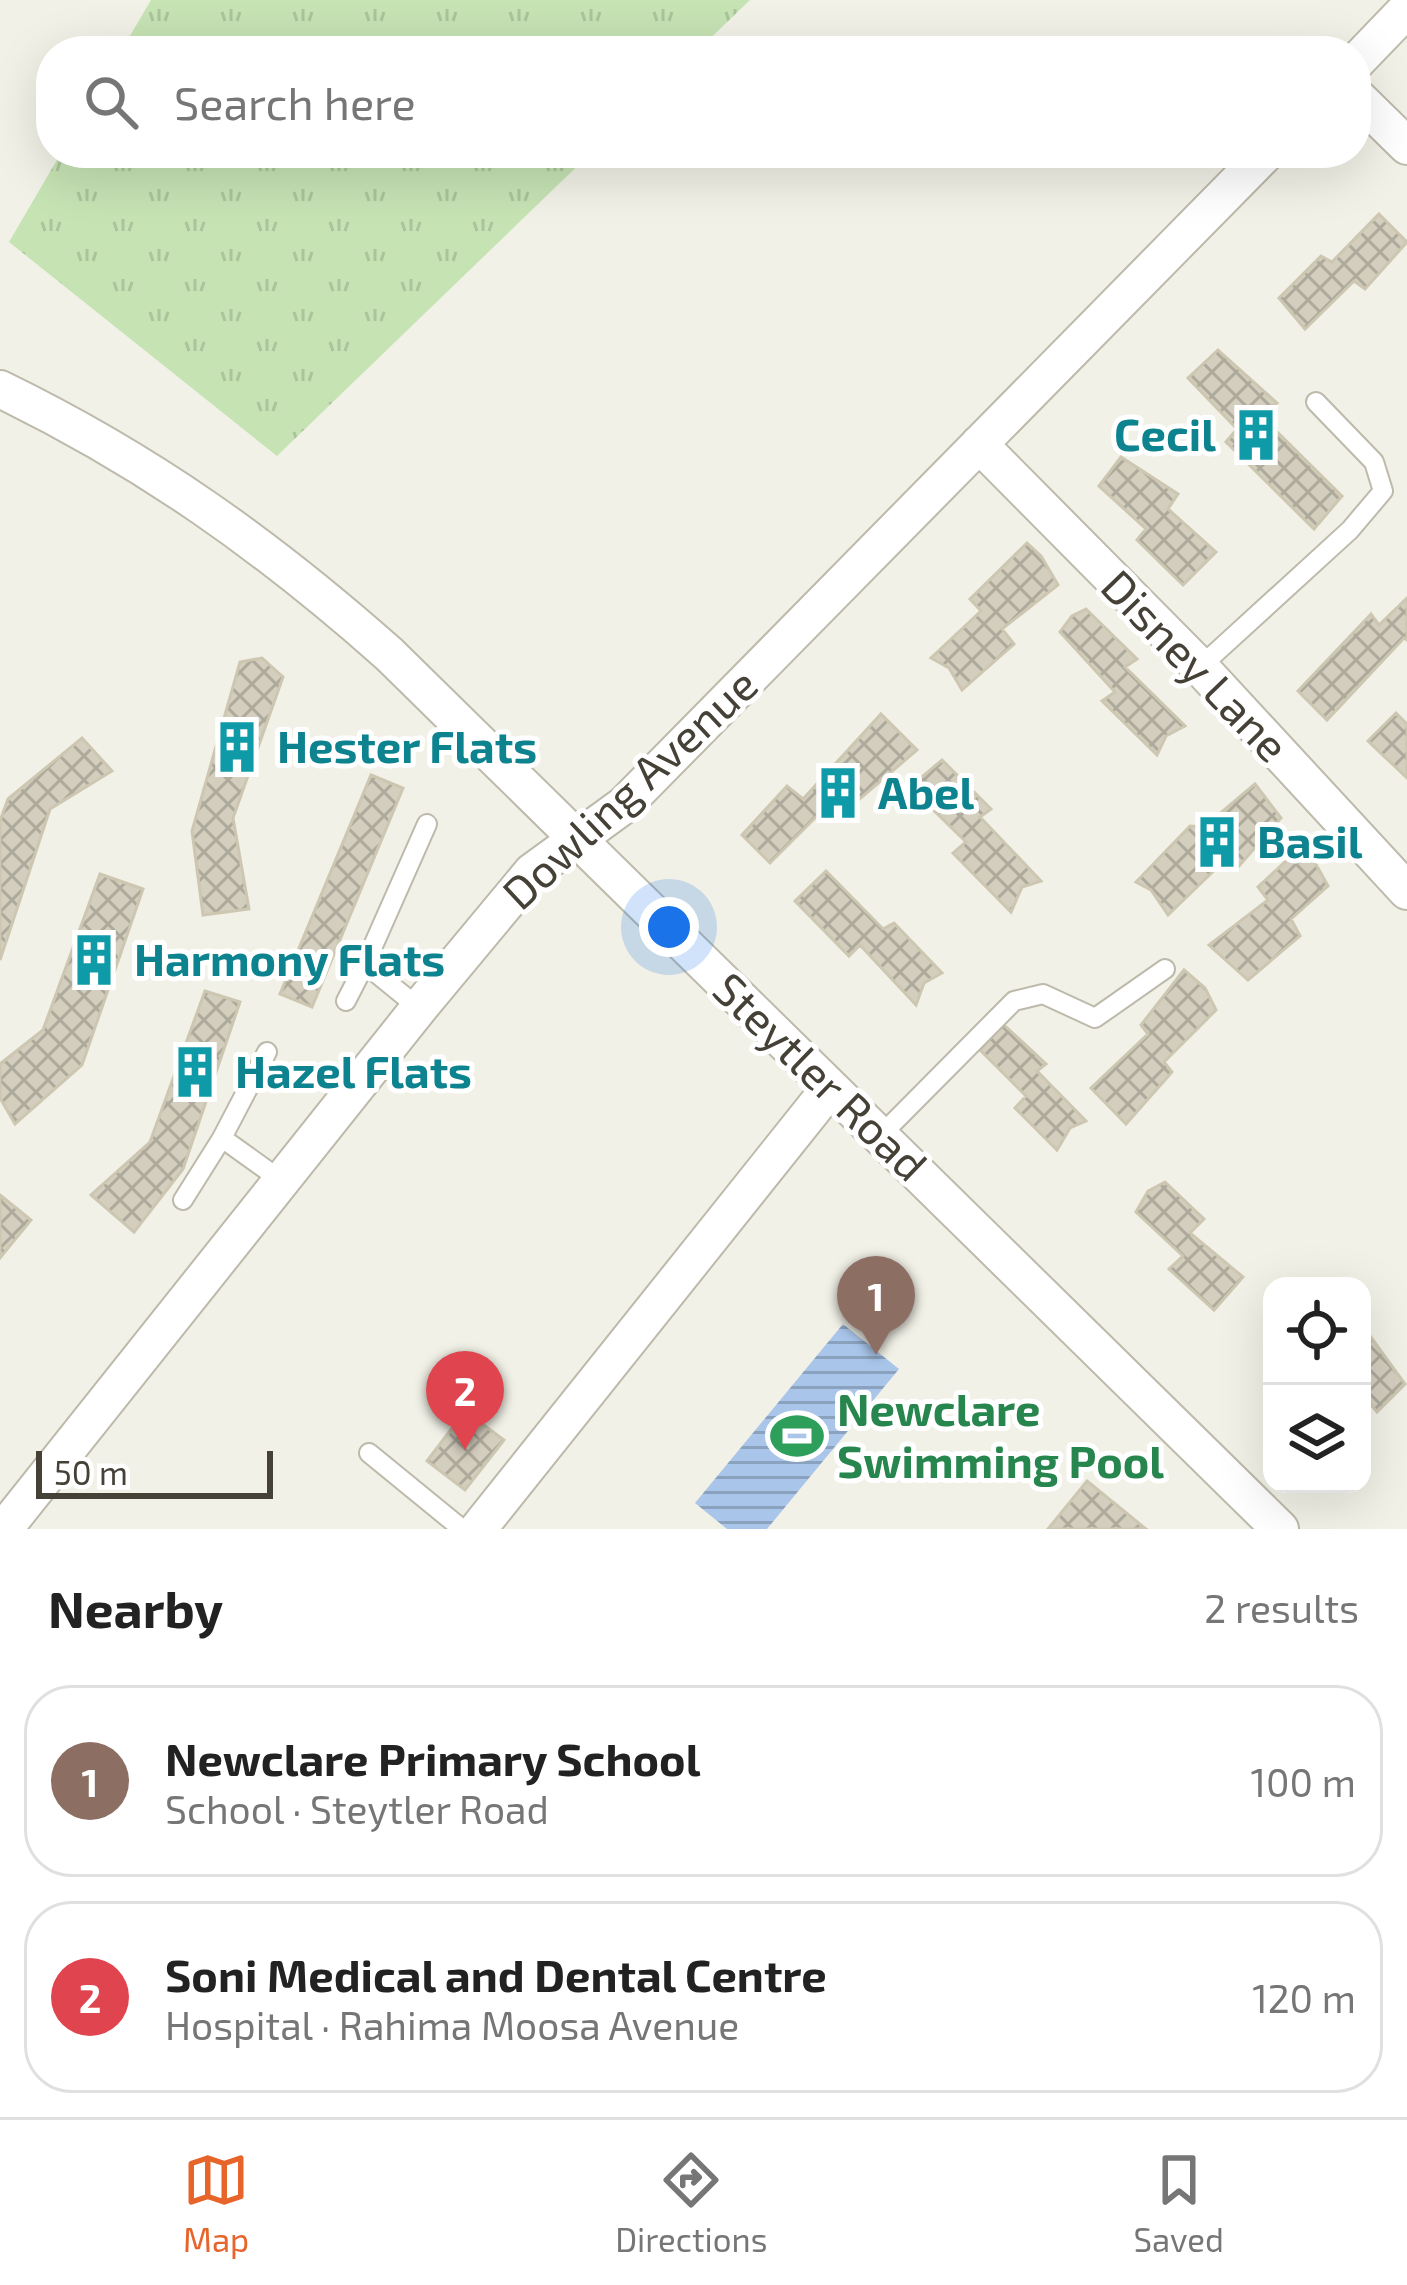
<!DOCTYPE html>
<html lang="en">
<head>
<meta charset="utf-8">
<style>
	body { margin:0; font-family:"Exo 2",sans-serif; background:#f6f6f6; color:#222 }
	.controls { position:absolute; right:36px; bottom:36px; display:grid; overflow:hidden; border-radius:24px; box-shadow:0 12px 48px #0002 }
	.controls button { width:108px; height:108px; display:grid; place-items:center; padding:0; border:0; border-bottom:3px solid #e0e0e0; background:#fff; color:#222; font:60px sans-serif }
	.scale { position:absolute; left:36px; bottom:30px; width:237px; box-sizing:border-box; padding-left:12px; border:6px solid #454137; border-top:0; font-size:33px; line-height:42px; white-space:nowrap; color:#454137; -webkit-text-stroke:9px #fff; paint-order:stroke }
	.you { position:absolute; left:669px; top:927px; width:42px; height:42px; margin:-30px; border:9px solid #fff; border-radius:50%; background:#1a73e8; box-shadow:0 0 0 18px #1a73e833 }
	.badge { display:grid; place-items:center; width:78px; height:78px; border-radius:50%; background:#e7642a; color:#fff; font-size:39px; font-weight:700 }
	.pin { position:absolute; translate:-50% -99px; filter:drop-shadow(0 3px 6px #0008) }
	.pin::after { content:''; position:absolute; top:63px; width:42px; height:36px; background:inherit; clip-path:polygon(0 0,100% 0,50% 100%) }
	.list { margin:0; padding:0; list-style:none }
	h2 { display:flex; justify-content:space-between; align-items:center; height:156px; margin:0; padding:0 48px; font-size:51px }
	h2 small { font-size:39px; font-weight:400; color:#767676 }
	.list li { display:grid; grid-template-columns:78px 1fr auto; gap:36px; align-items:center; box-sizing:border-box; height:192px; margin:0 24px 24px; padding:0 24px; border:3px solid #e0e0e0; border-radius:48px }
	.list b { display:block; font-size:45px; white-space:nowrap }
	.list p { margin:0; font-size:39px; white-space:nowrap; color:#767676 }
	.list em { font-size:39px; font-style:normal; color:#767676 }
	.icon { flex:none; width:66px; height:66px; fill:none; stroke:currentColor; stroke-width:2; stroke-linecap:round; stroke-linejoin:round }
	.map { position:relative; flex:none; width:1407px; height:1529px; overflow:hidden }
	.search { position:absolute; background:#fff; box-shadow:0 12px 48px #0002; left:36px; right:36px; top:36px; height:132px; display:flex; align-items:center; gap:30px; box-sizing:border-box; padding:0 42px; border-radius:48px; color:#767676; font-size:45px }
	.sheet { height:588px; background:#fff }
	nav { display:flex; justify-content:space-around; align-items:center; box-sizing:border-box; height:168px; border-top:3px solid #e0e0e0; background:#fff; font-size:33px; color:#767676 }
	nav a { display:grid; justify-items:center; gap:6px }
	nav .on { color:#e7642a }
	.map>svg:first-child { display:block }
	.grass { fill:url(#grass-tufts) }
	.water { fill:url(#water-rules) }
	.building { fill:url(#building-cross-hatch); stroke:#cdc7b2; stroke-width:3 }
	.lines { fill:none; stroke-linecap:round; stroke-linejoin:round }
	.lane-casing { stroke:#bdb9ab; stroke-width:22 }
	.street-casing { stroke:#bdb9ab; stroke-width:40 }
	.lane { stroke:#fff; stroke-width:18 }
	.street { stroke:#fff; stroke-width:36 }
	.labels { text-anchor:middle; stroke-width:10; stroke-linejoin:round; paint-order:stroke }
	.culture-label { font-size:45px; font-weight:bold; fill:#0d838f; stroke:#fff; text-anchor:start }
	.street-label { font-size:45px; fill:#454137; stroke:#fff }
	.leisure-label { font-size:45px; font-weight:bold; fill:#27864d; stroke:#fff; text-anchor:start }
</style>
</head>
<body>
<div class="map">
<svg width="1407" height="1529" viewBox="0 0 1407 1529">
	<defs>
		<pattern id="grass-tufts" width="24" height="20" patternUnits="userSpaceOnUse" patternTransform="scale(3)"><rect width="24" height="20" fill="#c6e3b4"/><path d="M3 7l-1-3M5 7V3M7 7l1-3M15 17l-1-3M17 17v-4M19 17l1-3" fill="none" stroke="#abc49b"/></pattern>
		<pattern id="water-rules" width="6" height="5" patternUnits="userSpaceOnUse" patternTransform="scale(3)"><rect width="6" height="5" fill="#a9c5ea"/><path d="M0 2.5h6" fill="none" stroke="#8ba2be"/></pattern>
		<pattern id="building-cross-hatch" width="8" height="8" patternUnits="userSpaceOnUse" patternTransform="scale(3)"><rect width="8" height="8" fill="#d3cebe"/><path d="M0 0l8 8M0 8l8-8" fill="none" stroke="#ada99b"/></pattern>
	</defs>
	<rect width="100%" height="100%" fill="#f2f1e7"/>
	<path class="grass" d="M151,0H750L697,51H121Z
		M61,153H591L277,456L9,242Z"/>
	<path class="water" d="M843,1324L899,1369L767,1529H727L695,1503Z"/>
	<path class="building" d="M1379,214L1407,242L1365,289L1354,281L1305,329L1279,298L1321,256L1332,262Z
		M1218,350L1277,403L1259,414L1342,496L1314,529L1226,442L1237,429L1188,378Z
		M1121,457L1178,494L1168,509L1216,552L1183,585L1137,540L1146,529L1099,486Z
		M1027,543L1041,556L1058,585L1002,629L1014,644L962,690L949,668L931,658L981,611L970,599Z
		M1407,598V640L1404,638L1327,720L1298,691L1371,614L1379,625Z
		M1086,609L1137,659L1125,667L1185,726L1166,736L1157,755L1102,701L1115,692L1060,632L1072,616Z
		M262,658L283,677L233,818L249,909L203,915L192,831L240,662Z
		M1396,713L1407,724V778L1368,741Z
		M881,714L917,750L836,819L824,809L770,863L742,835L787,786L803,799Z
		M82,738L112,771L50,809L0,960V821L8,799Z
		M942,760L991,809L980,817L1041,881L1022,887L1011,912L953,853L966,842L910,787Z
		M371,775L403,788L312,1007L280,994Z
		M1255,784L1281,818L1239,866L1228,857L1168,915L1151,890L1136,882L1190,826L1204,827Z
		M1300,848L1314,861L1328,886L1291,919L1300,936L1248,980L1209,945L1268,900L1258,887Z
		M826,871L883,929L894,923L942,973L924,983L916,1005L860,945L849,956L795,901Z
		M100,874L143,889L82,1065L15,1124L0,1098V1064L43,1030Z
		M1184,970L1205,988L1216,1010L1164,1062L1172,1072L1126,1124L1091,1088L1148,1034L1141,1025Z
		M205,991L240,1002L183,1169L134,1232L91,1195L150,1142Z
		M1003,1024L1046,1064L1037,1071L1086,1121L1070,1128L1057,1150L1015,1108L1026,1096L980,1050Z
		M1165,1182L1204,1219L1190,1233L1243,1277L1214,1310L1169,1269L1183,1256L1136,1212L1148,1191Z
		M0,1195L31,1220L0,1258Z
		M1362,1325L1405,1384L1377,1412L1362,1394Z
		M465,1411L504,1440L465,1490L427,1461Z
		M1087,1481L1146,1529H1048Z"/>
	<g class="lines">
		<g class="lane-casing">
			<path id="lane" d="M1200,667L1350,530L1383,491L1374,462L1316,402
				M346,1001L365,964
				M419,1008L365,964L427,824
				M267,1052L222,1138L282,1181
				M880,1136L1014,1001L1043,994L1095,1018L1165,969
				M183,1200L222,1138
				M369,1453L462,1529"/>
		</g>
		<g class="street-casing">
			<path id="street" d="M1356,62L1407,9
				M1356,96L1407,146
				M0,389C148,461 266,545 389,654L1280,1529
				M979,444L1200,667L1407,891
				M4,1529L419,1008L532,872L624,805L1266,153
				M478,1529L830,1088"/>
		</g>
		<use href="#lane" class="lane"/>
		<use href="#street" class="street"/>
	</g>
	<defs>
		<g id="building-bare" transform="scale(4.14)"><path d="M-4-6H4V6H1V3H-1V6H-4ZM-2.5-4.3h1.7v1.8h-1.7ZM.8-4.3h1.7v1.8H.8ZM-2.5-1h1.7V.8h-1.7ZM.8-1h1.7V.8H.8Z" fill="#0f9aa8" stroke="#fff" stroke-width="2.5" paint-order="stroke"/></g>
		<g id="stadium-bare" transform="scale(4.14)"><path d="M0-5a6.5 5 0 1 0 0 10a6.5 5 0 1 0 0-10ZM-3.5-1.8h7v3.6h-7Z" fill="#2e9e5b" stroke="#fff" stroke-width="2.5" paint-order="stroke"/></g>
	</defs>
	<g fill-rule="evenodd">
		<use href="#building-bare" x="1256" y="435"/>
		<use href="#building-bare" x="237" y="747"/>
		<use href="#building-bare" x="838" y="793"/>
		<use href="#building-bare" x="1217" y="842"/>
		<use href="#building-bare" x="94" y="960"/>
		<use href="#building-bare" x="195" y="1072"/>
		<use href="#stadium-bare" x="797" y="1436"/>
	</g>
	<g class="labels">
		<g class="culture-label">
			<text x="1216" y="451" text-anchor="end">Cecil</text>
			<text x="277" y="763">Hester Flats</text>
			<text x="878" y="809">Abel</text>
			<text x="1257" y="858">Basil</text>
			<text x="134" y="976">Harmony Flats</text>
			<text x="235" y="1088">Hazel Flats</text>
		</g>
		<g class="street-label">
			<text transform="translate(1195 666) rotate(46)" y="16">Disney Lane</text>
			<text transform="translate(630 789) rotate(-43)" y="16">Dowling Avenue</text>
			<text transform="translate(820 1077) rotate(44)" y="16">Steytler Road</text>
		</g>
		<g class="leisure-label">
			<text x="837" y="1426">Newclare<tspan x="837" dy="52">Swimming Pool</tspan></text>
		</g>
	</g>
</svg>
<div class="controls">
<button><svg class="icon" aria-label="locate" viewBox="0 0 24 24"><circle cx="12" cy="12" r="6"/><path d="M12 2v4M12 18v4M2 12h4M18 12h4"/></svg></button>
<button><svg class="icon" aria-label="layers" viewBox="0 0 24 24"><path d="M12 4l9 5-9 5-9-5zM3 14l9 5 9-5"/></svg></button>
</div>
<div class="scale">50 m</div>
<div class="you"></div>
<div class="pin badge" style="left:876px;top:1355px;background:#8d6e63">1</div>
<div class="pin badge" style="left:465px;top:1450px;background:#e0444e">2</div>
<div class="search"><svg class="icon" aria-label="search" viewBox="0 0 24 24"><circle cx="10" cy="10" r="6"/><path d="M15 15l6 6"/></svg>Search here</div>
</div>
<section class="sheet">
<h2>Nearby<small>2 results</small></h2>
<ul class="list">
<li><span class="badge" style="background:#8d6e63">1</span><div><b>Newclare Primary School</b><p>School · Steytler Road</p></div><em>100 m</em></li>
<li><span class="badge" style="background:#e0444e">2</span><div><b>Soni Medical and Dental Centre</b><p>Hospital · Rahima Moosa Avenue</p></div><em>120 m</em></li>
</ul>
</section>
<nav>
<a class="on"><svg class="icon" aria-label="map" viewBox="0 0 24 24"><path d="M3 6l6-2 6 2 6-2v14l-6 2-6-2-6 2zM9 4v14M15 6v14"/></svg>Map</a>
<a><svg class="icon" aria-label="directions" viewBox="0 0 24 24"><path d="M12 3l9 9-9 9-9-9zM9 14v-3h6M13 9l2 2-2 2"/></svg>Directions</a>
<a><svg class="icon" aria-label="saved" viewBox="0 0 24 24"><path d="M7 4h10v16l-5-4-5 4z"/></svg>Saved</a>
</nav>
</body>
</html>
